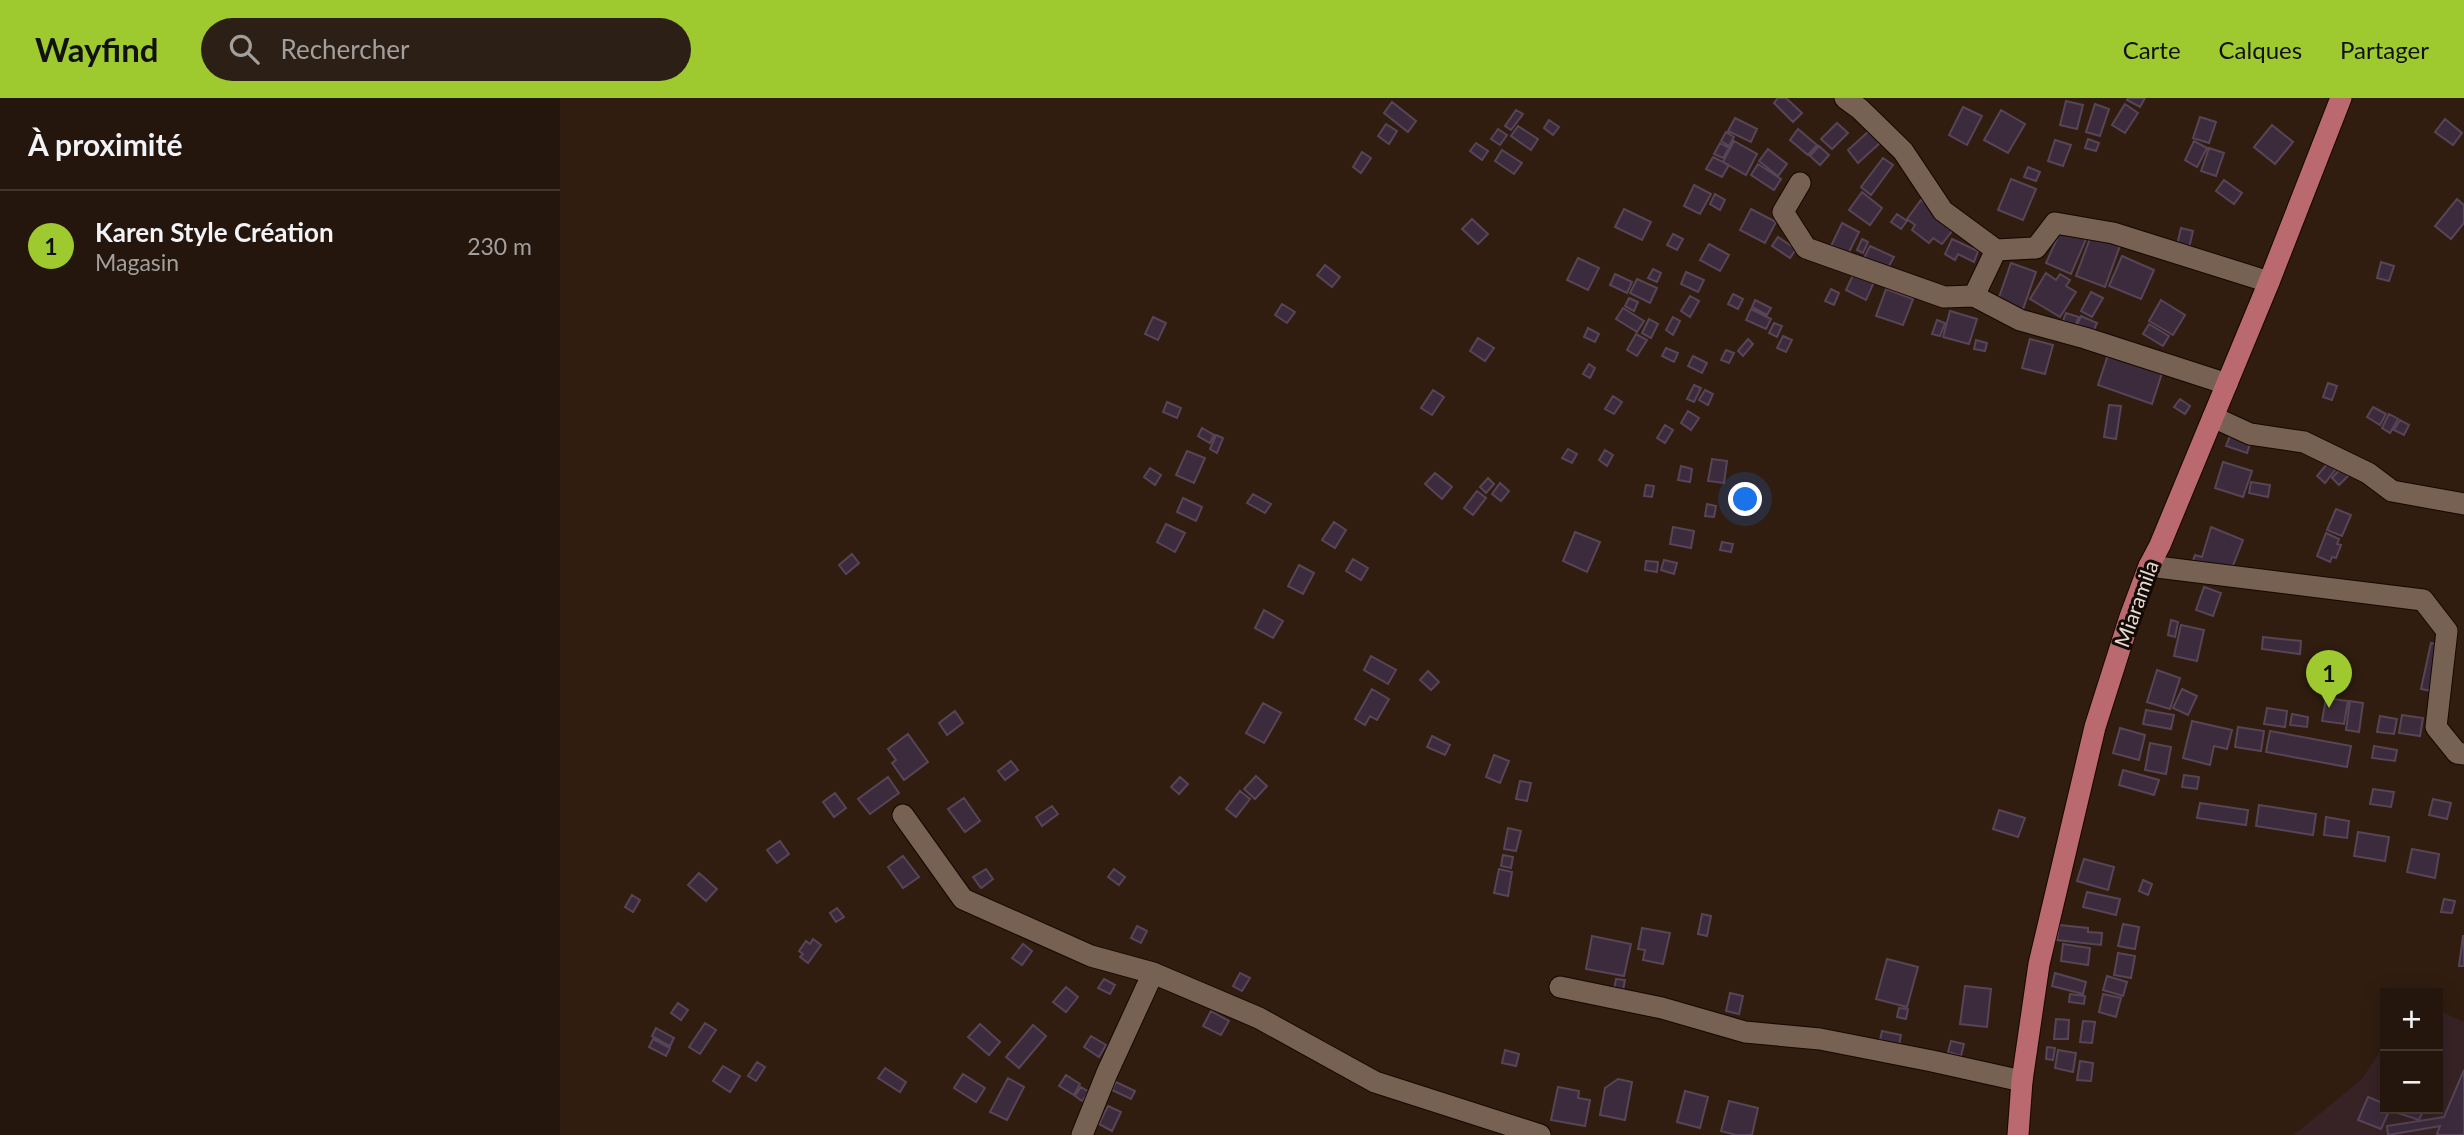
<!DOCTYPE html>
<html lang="fr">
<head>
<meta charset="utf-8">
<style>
	body { margin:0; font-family:Lato,sans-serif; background:#2c1f15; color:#f1f3f6 }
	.controls { position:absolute; right:21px; bottom:21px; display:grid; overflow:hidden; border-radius:0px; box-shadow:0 4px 18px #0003 }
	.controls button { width:63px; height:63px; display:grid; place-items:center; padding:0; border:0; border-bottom:2px solid #41352d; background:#24160c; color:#f1f3f6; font:35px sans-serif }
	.you { position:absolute; left:1186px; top:402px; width:24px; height:24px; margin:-18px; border:5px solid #fff; border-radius:50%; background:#1a73e8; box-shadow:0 0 0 10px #1a73e833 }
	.badge { display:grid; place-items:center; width:46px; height:46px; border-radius:50%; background:#9eca2f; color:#111; font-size:23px; font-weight:700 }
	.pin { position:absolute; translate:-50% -58px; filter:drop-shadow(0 2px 4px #0008) }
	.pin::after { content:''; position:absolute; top:37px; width:24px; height:21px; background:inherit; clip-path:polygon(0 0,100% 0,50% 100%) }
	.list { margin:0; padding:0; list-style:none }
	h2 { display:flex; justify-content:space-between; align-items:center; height:91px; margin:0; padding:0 28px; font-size:30px }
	h2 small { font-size:23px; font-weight:400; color:#a39f9d }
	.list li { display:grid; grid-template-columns:46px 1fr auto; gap:21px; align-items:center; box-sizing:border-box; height:112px; padding:0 28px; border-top:2px solid #41352d }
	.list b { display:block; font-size:26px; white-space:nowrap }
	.list p { margin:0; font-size:23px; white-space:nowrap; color:#a39f9d }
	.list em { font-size:23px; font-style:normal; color:#a39f9d }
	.icon { flex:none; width:38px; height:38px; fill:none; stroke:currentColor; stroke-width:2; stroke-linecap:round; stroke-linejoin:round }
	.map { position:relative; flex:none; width:1904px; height:1037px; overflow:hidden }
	header { display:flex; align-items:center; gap:42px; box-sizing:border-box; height:98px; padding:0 35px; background:#9eca2f; color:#111 }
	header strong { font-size:33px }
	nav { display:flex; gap:38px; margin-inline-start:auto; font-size:24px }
	.search { width:490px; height:63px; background:#2c1f15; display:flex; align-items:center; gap:18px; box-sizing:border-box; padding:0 24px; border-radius:38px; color:#a39f9d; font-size:26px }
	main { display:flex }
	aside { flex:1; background:#24160c }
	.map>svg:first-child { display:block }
	.medical { fill:#372326 }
	.building { fill:#3c2b3c; stroke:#574557; stroke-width:2 }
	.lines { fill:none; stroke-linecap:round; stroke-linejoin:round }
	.minor-casing { stroke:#170700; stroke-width:23 }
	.major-casing { stroke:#170700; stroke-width:23 }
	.minor { stroke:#776152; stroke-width:21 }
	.major { stroke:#ba696f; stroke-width:21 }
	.labels { text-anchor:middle; stroke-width:6; stroke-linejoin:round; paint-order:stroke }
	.street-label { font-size:21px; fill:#e7d9d1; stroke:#120a05 }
</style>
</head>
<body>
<header>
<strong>Wayfind</strong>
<div class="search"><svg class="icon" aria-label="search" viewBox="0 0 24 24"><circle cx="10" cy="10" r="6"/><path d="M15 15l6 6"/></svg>Rechercher</div>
<nav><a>Carte</a><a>Calques</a><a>Partager</a></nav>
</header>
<main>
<aside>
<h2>À proximité<small></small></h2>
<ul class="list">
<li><span class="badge">1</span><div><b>Karen Style Création</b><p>Magasin</p></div><em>230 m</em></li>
</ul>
</aside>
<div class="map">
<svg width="1904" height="1037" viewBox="0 0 1904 1037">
	<rect width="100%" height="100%" fill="#301d10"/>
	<path class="medical" d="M1878,912L1904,924V1037H1734L1801,982L1825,947V1011H1878Z"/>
	<path class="building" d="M1218,0H1226L1242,15L1233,24L1214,5Z
		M1568,0H1585L1580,9L1567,2Z
		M1506,3L1523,7L1517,31L1500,27Z
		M832,4L856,23L848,34L824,15Z
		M1535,6L1549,11L1540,38L1526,34Z
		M1565,6L1578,15L1565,35L1552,27Z
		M1403,9L1422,18L1407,47L1389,37Z
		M956,12L963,16L951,32L945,28Z
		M1441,12L1465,26L1448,55L1424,42Z
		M1640,19L1656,24L1649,45L1633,40Z
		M1175,20L1197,31L1191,44L1168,33Z
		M1885,21L1902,35L1893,47L1875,34Z
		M989,22L999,29L993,37L984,30Z
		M1277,25L1288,35L1272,51L1261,41Z
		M826,26L837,33L829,46L818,38Z
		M1712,27L1733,44L1715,66L1694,49Z
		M958,28L978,41L971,52L951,38Z
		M938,31L947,37L940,47L931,41Z
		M1238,31L1257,47L1248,57L1230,42Z
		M1309,33L1320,45L1298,65L1288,52Z
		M1166,34L1174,39L1169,48L1161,43Z
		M1528,41L1539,45L1536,53L1525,50Z
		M1495,42L1511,47L1503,68L1488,63Z
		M1174,43L1197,56L1186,77L1163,64Z
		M1634,43L1647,50L1637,69L1625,62Z
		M916,45L928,53L922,62L910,53Z
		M1160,45L1169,50L1163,60L1154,56Z
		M1259,48L1269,57L1260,67L1250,58Z
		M1649,50L1664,55L1656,78L1641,73Z
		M1208,51L1227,66L1218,78L1199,63Z
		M942,52L962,65L954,76L935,63Z
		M802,54L811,60L801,75L793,69Z
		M1153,59L1169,67L1162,79L1146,71Z
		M1323,60L1333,67L1311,97L1301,89Z
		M1198,66L1221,81L1214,92L1191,77Z
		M1468,69L1480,74L1476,83L1464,79Z
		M1451,81L1476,91L1463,122L1438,112Z
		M1664,82L1682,95L1674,106L1656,93Z
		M1134,87L1151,96L1140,116L1124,108Z
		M1302,94L1322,110L1310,127L1289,112Z
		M1155,96L1165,102L1160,112L1150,106Z
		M1897,101L1904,107V125L1891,141L1875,128Z
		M1361,102L1396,128L1382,146L1373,140L1369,145L1352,132L1355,127L1347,121Z
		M1064,111L1091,124L1082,142L1055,129Z
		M1191,111L1216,124L1205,145L1180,132Z
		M1337,116L1347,123L1341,131L1331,124Z
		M912,121L928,136L918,146L902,131Z
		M1282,125L1299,134L1288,156L1271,148Z
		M1502,130L1526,141L1511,176L1486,165Z
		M1621,130L1633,133L1629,150L1617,147Z
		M1532,135L1561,145L1545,189L1516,178Z
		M1113,136L1123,141L1117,152L1107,147Z
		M1218,139L1236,151L1230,160L1212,148Z
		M1302,141L1308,144L1303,155L1297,152Z
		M1392,141L1418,153L1414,164L1398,156L1395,162L1385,156Z
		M1149,146L1169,157L1160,173L1140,162Z
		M1310,148L1334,159L1326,173L1303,162Z
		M1562,158L1594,172L1581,201L1549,188Z
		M1018,160L1039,170L1028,192L1007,182Z
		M1821,164L1834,168L1829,183L1817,180Z
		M1451,165L1476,174L1462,214L1437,205Z
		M765,167L780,179L772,189L757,177Z
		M1093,171L1101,175L1097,184L1088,180Z
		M1126,174L1144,182L1138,194L1121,186Z
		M1294,175L1314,184L1306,202L1286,192Z
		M1486,175L1496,182L1500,176L1510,182L1506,188L1516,194L1500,219L1470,201Z
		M1055,176L1072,184L1067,195L1050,187Z
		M1077,181L1097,190L1090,205L1070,195Z
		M1271,191L1279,195L1274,207L1265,203Z
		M1326,191L1353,201L1343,227L1316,218Z
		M1531,194L1543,200L1532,219L1521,213Z
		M1173,196L1183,201L1178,211L1168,206Z
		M1130,198L1139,203L1130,219L1121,213Z
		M1069,200L1078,204L1074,213L1065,208Z
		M1195,202L1211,210L1207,217L1192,209Z
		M1601,202L1625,217L1613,237L1589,223Z
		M722,206L735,214L727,225L715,217Z
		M1063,210L1084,223L1077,234L1056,221Z
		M1191,211L1211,221L1206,231L1186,222Z
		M1390,213L1417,221L1409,246L1383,239Z
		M1506,215L1519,219L1515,228L1503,223Z
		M1521,218L1537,225L1533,234L1517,227Z
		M593,219L606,225L598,242L585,236Z
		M1113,219L1120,223L1113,237L1106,232Z
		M1089,221L1098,226L1091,240L1082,235Z
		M1377,222L1385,225L1380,238L1372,236Z
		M1214,225L1222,228L1217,239L1209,235Z
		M1589,226L1609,238L1603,248L1583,236Z
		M1028,230L1039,236L1035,244L1024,239Z
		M1076,236L1087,242L1077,258L1067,252Z
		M1223,238L1232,242L1226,254L1217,250Z
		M918,240L934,250L925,263L910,253Z
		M1188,241L1193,246L1183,258L1178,253Z
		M1470,241L1493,247L1485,276L1462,270Z
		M1416,242L1427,245L1425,253L1414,251Z
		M1106,250L1118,255L1114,264L1102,258Z
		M1166,252L1174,255L1169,265L1161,262Z
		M1549,254L1603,272L1592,306L1538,287Z
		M1133,258L1147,265L1142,275L1128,268Z
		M1029,266L1035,270L1030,280L1023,276Z
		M1768,285L1777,288L1772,302L1763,299Z
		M1134,287L1141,290L1134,304L1127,301Z
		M873,292L884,299L872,317L861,310Z
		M1145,292L1153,296L1148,307L1139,302Z
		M1053,298L1062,304L1054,316L1045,311Z
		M1620,301L1630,308L1625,316L1614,309Z
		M607,304L621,310L617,320L603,314Z
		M1549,307L1561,308L1556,341L1544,339Z
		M1813,309L1826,316L1820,327L1807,319Z
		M1128,313L1139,320L1131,332L1121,325Z
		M1829,316L1838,321L1830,335L1822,330Z
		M1840,322L1849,327L1844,337L1834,332Z
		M1105,327L1113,332L1105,345L1097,340Z
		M642,330L654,337L650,345L638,338Z
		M1672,333L1692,340L1687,355L1666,348Z
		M656,337L663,340L657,355L650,351Z
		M1008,351L1017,356L1012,365L1002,360Z
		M1045,352L1053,357L1047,368L1039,362Z
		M627,353L645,360L634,385L616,377Z
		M1152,361L1167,363L1164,385L1148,383Z
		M1771,361L1779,367L1765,385L1757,378Z
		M1663,364L1692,373L1683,399L1655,390Z
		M1121,368L1132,371L1130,384L1118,382Z
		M1782,369L1790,376L1779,387L1772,380Z
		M590,370L601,377L595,387L584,379Z
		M875,375L892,389L882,401L865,386Z
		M928,380L934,386L926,395L920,389Z
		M1691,384L1710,387L1708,399L1689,395Z
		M940,385L949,393L941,403L932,396Z
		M1086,387L1094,388L1092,399L1084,398Z
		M917,393L926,400L913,417L904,410Z
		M693,396L711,406L705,415L687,405Z
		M623,400L642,409L636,423L617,414Z
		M1147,406L1156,408L1154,419L1145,418Z
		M1776,411L1791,417L1782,438L1767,432Z
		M774,424L786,432L775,450L762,442Z
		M606,426L625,435L615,454L597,444Z
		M1113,429L1134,433L1131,450L1110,446Z
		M1651,429L1683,442L1670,475L1631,468L1635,457L1642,459Z
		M1015,434L1040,444L1027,474L1003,463Z
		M1766,435L1779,441L1777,446L1781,447L1776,460L1772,459L1770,464L1757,458Z
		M1162,444L1173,446L1171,454L1160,452Z
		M292,456L299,465L286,476L279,467Z
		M793,461L808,470L801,482L786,473Z
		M1104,462L1117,465L1114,476L1101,472Z
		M1086,463L1098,464L1097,474L1085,472Z
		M739,467L754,475L743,496L728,488Z
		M1644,489L1661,495L1653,518L1636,512Z
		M704,512L723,523L713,540L695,530Z
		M1611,522L1618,524L1615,539L1608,537Z
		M1621,527L1644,532L1637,563L1614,558Z
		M1703,539L1741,543L1740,556L1702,551Z
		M1871,545L1882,547L1872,593L1861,591Z
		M811,558L836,572L828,586L804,572Z
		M1597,572L1620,580L1610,611L1587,604Z
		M868,573L879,584L871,592L860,582Z
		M812,591L829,601L817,622L810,618L805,627L795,621Z
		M1622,591L1637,598L1628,617L1613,610Z
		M1766,600L1788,603L1784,626L1762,623Z
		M1790,603L1803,605L1799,634L1786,632Z
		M703,605L721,615L704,645L686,635Z
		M1707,610L1727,613L1725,629L1704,626Z
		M1586,612L1614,617L1611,631L1583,626Z
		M395,613L403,625L387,637L379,625Z
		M1732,616L1748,619L1747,629L1730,627Z
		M1842,617L1863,620L1860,638L1839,635Z
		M1820,618L1837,621L1834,636L1817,634Z
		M1632,623L1672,632L1667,651L1654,648L1650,667L1623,660Z
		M1678,629L1704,633L1701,653L1675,649Z
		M1560,630L1585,637L1579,662L1553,655Z
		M1710,633L1791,648L1787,669L1706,654Z
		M348,636L368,664L344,682L332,665L336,662L328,651Z
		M872,638L890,647L885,657L867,649Z
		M1590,645L1611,649L1606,676L1585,672Z
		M1814,648L1837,652L1835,663L1812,660Z
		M934,657L949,663L940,685L926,679Z
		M451,663L458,672L445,682L438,673Z
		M1563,672L1599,682L1594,697L1559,687Z
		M1624,677L1639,679L1637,691L1622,689Z
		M696,678L707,688L695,701L684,691Z
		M328,679L339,695L310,716L298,701Z
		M620,679L628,686L619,696L611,689Z
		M960,683L971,685L967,703L956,701Z
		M1813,691L1834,694L1831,709L1810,706Z
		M680,693L690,701L676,719L666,711Z
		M275,695L286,710L274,719L263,704Z
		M404,700L420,723L405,734L388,711Z
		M1873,701L1891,705L1887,721L1869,717Z
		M1640,705L1688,712L1686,727L1637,720Z
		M1699,707L1756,716L1753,737L1696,728Z
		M492,708L498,716L482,728L476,719Z
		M1439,712L1465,720L1458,739L1433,731Z
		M1766,719L1789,723L1787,740L1764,737Z
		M948,730L961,733L956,753L944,751Z
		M1798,734L1829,739L1825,763L1794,758Z
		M220,743L229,756L217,765L207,752Z
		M1852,751L1879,756L1875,780L1847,774Z
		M943,757L953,759L951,770L941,768Z
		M343,758L359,779L343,790L328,769Z
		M1524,761L1554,769L1548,792L1517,783Z
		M426,771L433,781L421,790L413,779Z
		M554,771L565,779L559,787L548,779Z
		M939,771L952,774L948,798L934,795Z
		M139,775L157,791L146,803L128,787Z
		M1583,782L1592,786L1588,797L1579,793Z
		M1527,794L1560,801L1556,817L1523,809Z
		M72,797L80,802L73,814L65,809Z
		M1884,801L1895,803L1892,815L1881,814Z
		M277,810L284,819L276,824L270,815Z
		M1142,816L1151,818L1147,838L1138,836Z
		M1563,826L1579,829L1575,851L1558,848Z
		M1499,827L1528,830V834L1542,835L1541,847L1497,842Z
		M577,828L587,833L581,845L571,840Z
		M1082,830L1110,835L1103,866L1083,862L1085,852L1078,851Z
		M1032,838L1071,846L1064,878L1026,871Z
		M1903,838H1904V868H1899Z
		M253,841L261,847L248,865L240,859L243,856L239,853L246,843L250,846Z
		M463,846L472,853L462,867L452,860Z
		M1503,846L1530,850L1528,867L1501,863Z
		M1558,855L1575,858L1571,880L1554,877Z
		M1327,861L1358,869L1347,909L1316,901Z
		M680,875L690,880L682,893L673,888Z
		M1495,875L1526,884L1523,896L1492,888Z
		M1547,878L1567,884L1563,898L1543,892Z
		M544,881L555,887L550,896L538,890Z
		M1056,881L1065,882L1063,892L1054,891Z
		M1405,888L1431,891L1427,929L1400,926Z
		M506,889L518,899L506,914L493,904Z
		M1170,895L1183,898L1179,916L1166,913Z
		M1510,896L1525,898L1524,906L1509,904Z
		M1543,896L1561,900L1556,919L1539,914Z
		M118,905L128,912L121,922L111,915Z
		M1339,910L1348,911L1346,921L1337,919Z
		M651,913L669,923L661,937L643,928Z
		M1496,921L1509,922L1508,941H1494Z
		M1523,923L1535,924L1532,945L1520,944Z
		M145,925L156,932L140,956L129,949Z
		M420,926L440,944L429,957L408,939Z
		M473,927L486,938L459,970L446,959Z
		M96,930L114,940L110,948L92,938Z
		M1322,933L1341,937L1339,947L1320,942Z
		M531,938L546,947L539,959L524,949Z
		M93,941L110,950L106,958L89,949Z
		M1391,943L1404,946L1401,958L1388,954Z
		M1487,949L1495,950L1493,962L1486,961Z
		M945,952L959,956L956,968L942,965Z
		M1498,952L1516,955L1513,974L1495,970Z
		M1520,963L1533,965L1531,983L1517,982Z
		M197,964L205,969L196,983L188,978Z
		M163,968L180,978L170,994L153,983Z
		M325,970L346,984L340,994L318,980Z
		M1904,972V1037H1880L1877,1036L1880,1028L1828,1037L1827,1028L1884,1019Z
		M403,976L425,990L416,1004L394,990Z
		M506,977L520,986L514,997L499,988Z
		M448,980L464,989L447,1022L430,1014Z
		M1058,981L1072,984L1065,1022L1040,1017L1045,990Z
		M556,984L575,993L571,1001L552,992Z
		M521,989L529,994L522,1003L515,998Z
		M998,989L1019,993L1018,1000L1030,1002L1025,1028L991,1022Z
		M1125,993L1148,999L1140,1030L1117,1024Z
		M1808,999L1825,1006V1011H1830L1821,1031L1798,1022Z
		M1169,1003L1198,1010L1192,1037H1176L1161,1033Z
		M548,1008L561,1014L552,1033L539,1026Z
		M1836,1011H1864L1859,1022L1835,1014Z"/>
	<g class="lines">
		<g class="minor-casing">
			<path id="minor" d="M1285,0L1300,11L1343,53L1383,113L1436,152L1476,150L1495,125L1553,135L1709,184
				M1240,85L1223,114L1246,150L1384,199L1414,198L1436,152
				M1414,198L1460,222L1525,240L1667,286
				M1653,319L1690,336L1744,344L1808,375L1832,393L1904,406
				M1589,468L1863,502L1887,533L1876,629L1897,655L1904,656
				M343,717L403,801L531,858L593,875L699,920L815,984L980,1037
				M1000,889L1102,910L1185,934L1260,941L1372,963L1462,983
				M522,1037L547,975L593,875"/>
		</g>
		<g class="major-casing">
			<path id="major" d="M1458,1037L1462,983L1479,866L1535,629L1570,519L1589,468L1600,447L1709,184L1781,0"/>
		</g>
		<use href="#minor" class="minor"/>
		<use href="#major" class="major"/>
	</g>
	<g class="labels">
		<g class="street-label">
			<text transform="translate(1577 506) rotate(-70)" y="7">Miaramila</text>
		</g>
	</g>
</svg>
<div class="controls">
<button>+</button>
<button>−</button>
</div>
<div class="you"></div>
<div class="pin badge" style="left:1769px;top:610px">1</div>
</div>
</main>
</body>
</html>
